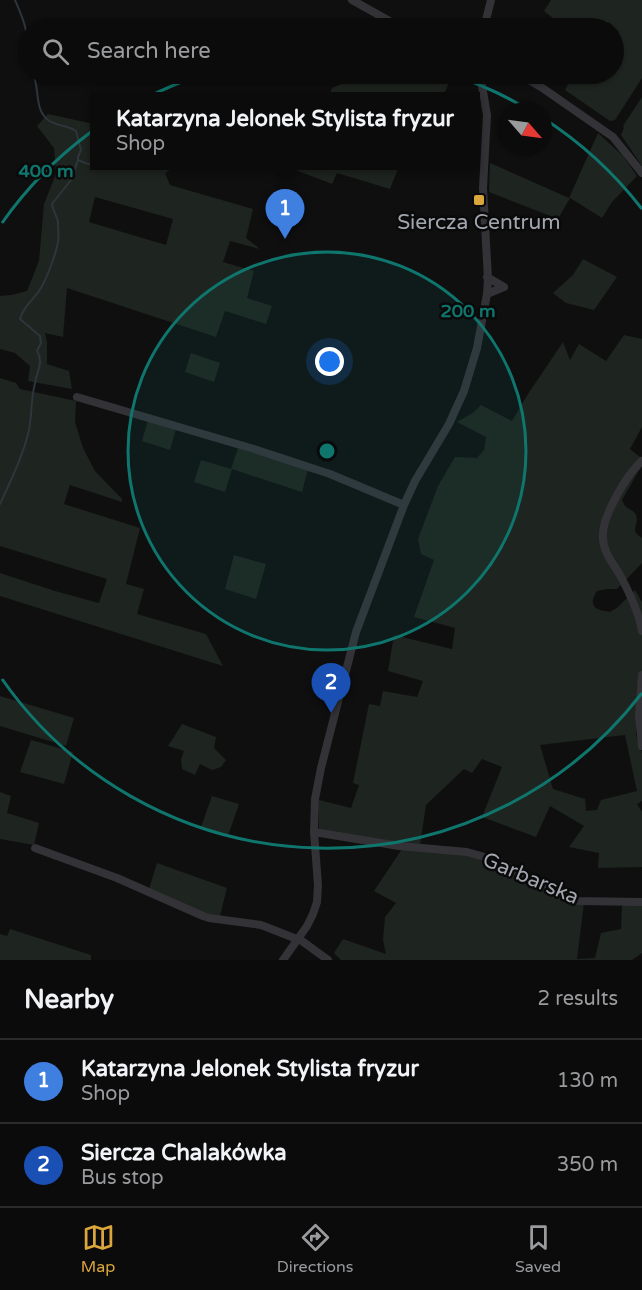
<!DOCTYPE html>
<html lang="en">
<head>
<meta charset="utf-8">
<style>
	body { margin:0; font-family:"Varela Round",sans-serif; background:#141415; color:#f1f3f6 }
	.compass { position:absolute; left:498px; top:102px; width:54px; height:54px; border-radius:50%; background:#0b0b0c; box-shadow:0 2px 4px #0004; rotate:118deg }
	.you { position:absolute; left:330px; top:362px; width:21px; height:21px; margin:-15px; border:4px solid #fff; border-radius:50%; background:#1a73e8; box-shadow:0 0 0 9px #1a73e833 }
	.badge { display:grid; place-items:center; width:39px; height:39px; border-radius:50%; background:#dba63c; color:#fff; font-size:20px; font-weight:700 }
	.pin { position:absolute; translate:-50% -50px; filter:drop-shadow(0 2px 3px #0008) }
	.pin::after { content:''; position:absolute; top:32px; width:21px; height:18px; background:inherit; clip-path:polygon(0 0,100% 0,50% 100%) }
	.popup { position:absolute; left:90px; top:92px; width:390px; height:78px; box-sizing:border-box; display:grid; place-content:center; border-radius:0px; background:#0b0b0c; filter:drop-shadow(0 2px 4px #0005); font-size:20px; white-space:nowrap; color:#9a9b9d }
	.popup b { font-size:22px; color:#f1f3f6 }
	.popup::after { content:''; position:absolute; left:50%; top:100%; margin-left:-12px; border:12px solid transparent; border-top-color:#0b0b0c }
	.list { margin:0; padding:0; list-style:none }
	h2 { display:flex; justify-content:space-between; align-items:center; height:78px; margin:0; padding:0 24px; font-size:26px }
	h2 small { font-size:20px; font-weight:400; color:#9a9b9d }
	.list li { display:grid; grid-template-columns:39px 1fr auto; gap:18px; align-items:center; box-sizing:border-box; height:84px; padding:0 24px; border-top:2px solid #2b2b2d }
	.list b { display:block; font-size:22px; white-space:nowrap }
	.list p { margin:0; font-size:20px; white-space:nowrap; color:#9a9b9d }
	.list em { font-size:20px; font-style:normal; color:#9a9b9d }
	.icon { flex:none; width:33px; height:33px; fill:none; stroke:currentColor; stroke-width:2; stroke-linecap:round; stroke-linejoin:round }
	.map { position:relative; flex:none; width:642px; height:960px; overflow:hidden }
	.search { position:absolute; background:#0b0b0c; box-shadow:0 2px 4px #0004; left:18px; right:18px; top:18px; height:66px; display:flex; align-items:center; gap:15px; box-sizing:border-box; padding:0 21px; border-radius:33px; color:#9a9b9d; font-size:22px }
	.sheet { height:246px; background:#0b0b0c }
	nav { display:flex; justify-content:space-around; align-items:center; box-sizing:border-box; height:84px; border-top:2px solid #2b2b2d; background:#0b0b0c; font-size:16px; color:#9a9b9d }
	nav a { display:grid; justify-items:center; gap:3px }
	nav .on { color:#dba63c }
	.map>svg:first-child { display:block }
	.green { fill:#1e241f; fill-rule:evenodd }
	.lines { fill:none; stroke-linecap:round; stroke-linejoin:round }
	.stream { stroke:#2e353b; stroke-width:2 }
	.minor { stroke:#333337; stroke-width:8 }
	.ring { fill:none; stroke:#0f766e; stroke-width:3 }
	.poi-dot { fill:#dba63c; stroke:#0a0a0b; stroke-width:2 }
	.labels { text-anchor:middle; stroke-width:5; stroke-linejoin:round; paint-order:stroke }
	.poi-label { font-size:21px; fill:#a2a6af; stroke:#0a0a0b }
	.street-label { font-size:21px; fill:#a2a6af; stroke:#0a0a0b }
	.centre { fill:#0f766e; stroke:#0a0a0b; stroke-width:3 }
	.ring-label { font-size:18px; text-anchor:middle; font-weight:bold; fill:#0f766e; stroke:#0a0a0b; stroke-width:5; stroke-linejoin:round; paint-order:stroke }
</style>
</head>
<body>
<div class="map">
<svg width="642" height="960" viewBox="0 0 642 960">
	<rect width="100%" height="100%" fill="#0f0f10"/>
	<path class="green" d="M551,0H642V78L615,120L610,121L565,90L573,74H614V40L619,32L609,22L604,28H547L553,18L544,11Z
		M372,74H474L476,83L453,74L443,96L400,97L396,95L395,97L329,96L332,88L359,77L367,79Z
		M642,97V166L621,135L624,128L623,126Z
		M48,114L94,124V166H177L165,173L170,185L253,209L246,238L260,249L230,241L223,262L254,271L247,298L272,306L266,324L225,311L216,337L67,288L63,337L45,333L47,342V364L69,371L72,389L28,381L30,366L15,353L0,349V296L11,295L27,291L39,261L44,204L56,174L54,148L37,126ZM95,197L173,219L166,245L89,222Z
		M598,133L623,156L637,176L612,202L602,218L570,198L558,219L489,192L490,163L569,198Z
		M285,166H399L390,189L337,173L332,184Z
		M583,259L617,277L594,310L566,303L553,293L573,275Z
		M624,335L642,339V427L630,449L640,457L642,465L622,500C626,511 633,508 636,515C640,526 628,529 642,538V563L617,589H607L597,591C587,607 596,610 610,612L618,607L635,590L642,602V685H637L636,735L642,753V801L637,804L642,812V867L598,868L599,853L569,847L584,826L550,806L536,837L482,817L502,767L482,759L472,773L464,769L426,805L420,845L383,841L319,829V800L351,808L359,785L353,783L369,704L380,706L383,691L417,697L423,681L388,671L394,635L452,649L455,628L414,617L434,560L421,554L418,539L438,486L455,457L477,458L484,450L486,437L457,422L474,412L481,405L512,421L526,397L563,342L570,360L579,344L606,361ZM625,735L637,791L601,800L597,810L586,811L585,799L553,789L540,745Z
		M191,353L220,363L214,382L185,372Z
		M0,378L16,383L20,389L76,401L75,422L83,448L95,471L122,499V502L70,485L64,504L140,528L126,584L144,589L137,614L206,634L223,666L0,596V573L55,591L99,603L107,579L0,546Z
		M148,420L176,429L170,450L142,441Z
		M238,448L308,469L302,492L232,469L225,492L194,482L201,460L231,469Z
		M234,555L266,564L256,599L225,589Z
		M0,696L74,718L66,746L0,726Z
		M182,724L216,737L214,748L226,760L221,767L212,770L200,764L195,775L182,769L181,759L184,751L168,746Z
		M31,740L73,752L64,784L20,772Z
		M0,792L11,796L7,813L39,823L34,845L0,839Z
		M212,796L239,804L228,836L201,827Z
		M402,849L482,857L584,903L577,959L595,958L601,933L621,929L622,905H642V953L632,960H341L334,953L343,939L386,954L383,940L385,917L396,903L374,891Z
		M157,863L227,888L220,916L205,914L149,889Z
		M10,929L91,955V960H0V934L7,936Z"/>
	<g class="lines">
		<path class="stream" d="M15,0C19,10 25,21 26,32C28,45 23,48 28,61
			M386,97L388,95
			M78,160L88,164H94
			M0,504C11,480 23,456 29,430C32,414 31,398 35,383C37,371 44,362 37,351L41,343L40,336L20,319C23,307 33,300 39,291C46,281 56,254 58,242C59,236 58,228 58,222C57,216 53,211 52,204L71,180L78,160V157L81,150L76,131C67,125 56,126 48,120C34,109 40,89 33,74"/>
		<path class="minor" d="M352,0L402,28
			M484,28L491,0
			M519,74L541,87L613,137L642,173
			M487,294L504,287L487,277
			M77,397L254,449L330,474L404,505
			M642,461C628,474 619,490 611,507C607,516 602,527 603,538C603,552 613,563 620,575C629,592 639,612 642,631
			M642,675L639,716L642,746
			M314,832L399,846L467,852L492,859L578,901L642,902
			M35,848L117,878L203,916L209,918L261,925L302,941L328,960
			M283,960L307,926L313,914L317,902L318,885L314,832L315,799L321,768L356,632L404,505L415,481L449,424L464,391L477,348L487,294L488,279L483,188L487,115L480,74"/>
	</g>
	<circle cx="327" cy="451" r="199" fill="#0f766e" fill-opacity=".12"/>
	<g class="ring">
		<circle cx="327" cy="451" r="199"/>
		<path d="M642 693A397 397 0 0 1 2 679M2 223A397 397 0 0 1 201 75M453 75A397 397 0 0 1 531 111M543 118A397 397 0 0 1 642 209"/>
	</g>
	<rect class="poi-dot" x="473" y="194" width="12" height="12" rx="3"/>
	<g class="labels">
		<g class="poi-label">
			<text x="479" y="229">Siercza Centrum</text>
		</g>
		<g class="street-label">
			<text transform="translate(531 878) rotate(23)" y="7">Garbarska</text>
		</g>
	</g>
	<circle cx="327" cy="451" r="9" class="centre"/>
	<g class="ring-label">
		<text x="46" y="177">400 m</text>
		<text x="468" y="317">200 m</text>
	</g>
</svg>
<svg class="compass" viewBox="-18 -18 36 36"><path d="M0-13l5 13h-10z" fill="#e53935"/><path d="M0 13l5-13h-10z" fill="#9a9b9d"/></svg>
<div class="you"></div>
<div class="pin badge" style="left:285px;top:239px;background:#3f7fe0">1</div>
<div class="popup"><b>Katarzyna Jelonek Stylista fryzur</b>Shop</div>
<div class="pin badge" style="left:331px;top:713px;background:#1a4fb4">2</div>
<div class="search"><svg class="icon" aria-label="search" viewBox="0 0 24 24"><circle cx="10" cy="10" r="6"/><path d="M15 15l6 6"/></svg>Search here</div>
</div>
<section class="sheet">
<h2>Nearby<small>2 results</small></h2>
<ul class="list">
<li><span class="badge" style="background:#3f7fe0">1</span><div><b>Katarzyna Jelonek Stylista fryzur</b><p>Shop</p></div><em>130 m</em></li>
<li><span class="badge" style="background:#1a4fb4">2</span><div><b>Siercza Chalakówka</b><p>Bus stop</p></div><em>350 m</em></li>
</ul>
</section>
<nav>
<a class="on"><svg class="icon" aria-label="map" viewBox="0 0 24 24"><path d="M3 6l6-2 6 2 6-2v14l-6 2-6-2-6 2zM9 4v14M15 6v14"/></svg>Map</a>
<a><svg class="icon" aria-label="directions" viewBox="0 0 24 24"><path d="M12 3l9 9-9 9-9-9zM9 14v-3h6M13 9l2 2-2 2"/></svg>Directions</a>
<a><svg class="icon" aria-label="saved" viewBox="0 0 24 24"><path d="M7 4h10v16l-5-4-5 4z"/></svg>Saved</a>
</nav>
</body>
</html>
